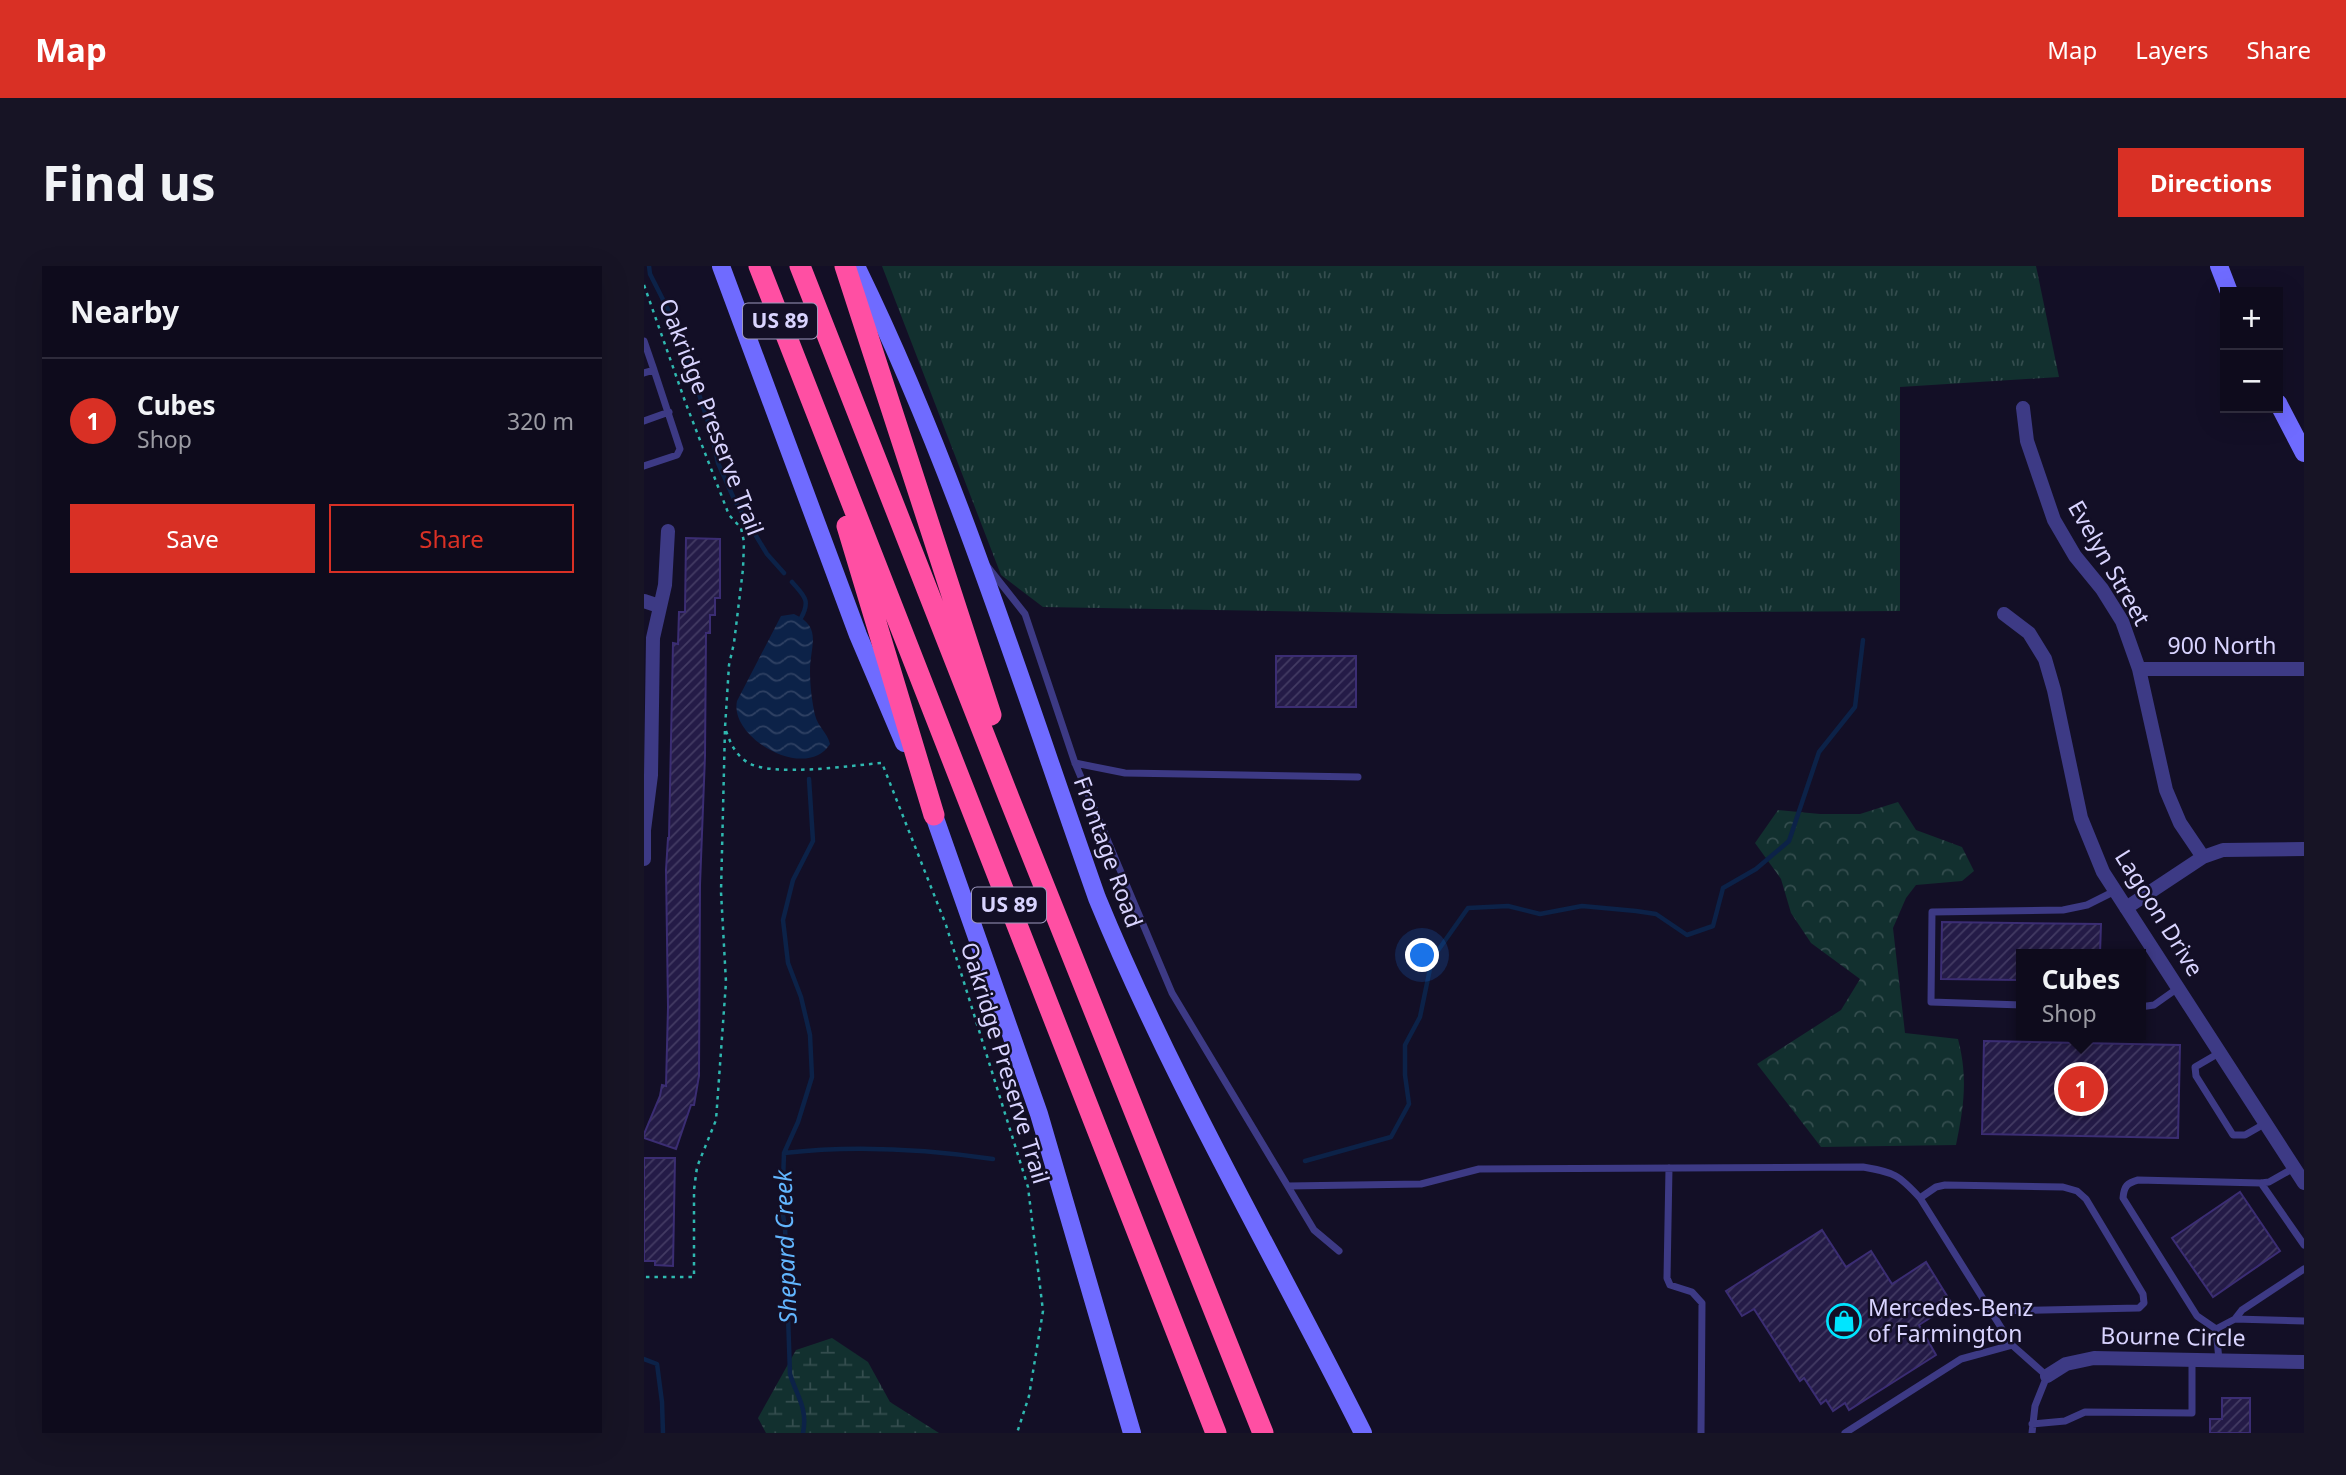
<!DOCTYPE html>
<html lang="en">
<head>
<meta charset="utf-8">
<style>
	body { margin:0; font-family:"Noto Sans",sans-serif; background:#171425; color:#f1f3f6 }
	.controls { position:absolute; right:21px; top:21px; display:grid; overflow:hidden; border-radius:0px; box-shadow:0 7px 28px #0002 }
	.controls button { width:63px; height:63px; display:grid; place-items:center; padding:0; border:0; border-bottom:2px solid #2e2b3b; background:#0e0b1c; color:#f1f3f6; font:35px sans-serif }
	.you { position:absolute; left:779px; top:690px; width:24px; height:24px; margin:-18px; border:5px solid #fff; border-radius:50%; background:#1a73e8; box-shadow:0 0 0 10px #1a73e833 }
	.badge { display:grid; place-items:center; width:46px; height:46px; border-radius:50%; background:#d93025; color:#fff; font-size:23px; font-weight:700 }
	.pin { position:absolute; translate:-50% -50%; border:4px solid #fff; box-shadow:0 2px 7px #0006 }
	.popup { position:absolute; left:1372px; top:683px; width:130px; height:91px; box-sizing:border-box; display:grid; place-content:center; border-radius:0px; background:#0e0b1c; filter:drop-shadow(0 2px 5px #0005); font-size:23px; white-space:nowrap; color:#9b9ba3 }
	.popup b { font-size:26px; color:#f1f3f6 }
	.popup::after { content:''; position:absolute; left:50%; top:100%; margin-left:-14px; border:14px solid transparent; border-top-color:#0e0b1c }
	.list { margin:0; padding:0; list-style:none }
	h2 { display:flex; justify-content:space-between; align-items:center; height:91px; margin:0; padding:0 28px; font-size:30px }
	h2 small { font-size:23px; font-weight:400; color:#9b9ba3 }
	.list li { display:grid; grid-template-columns:46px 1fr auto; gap:21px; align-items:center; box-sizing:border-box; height:126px; padding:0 28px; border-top:2px solid #2e2b3b }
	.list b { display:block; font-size:26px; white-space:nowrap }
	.list p { margin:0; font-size:23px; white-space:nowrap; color:#9b9ba3 }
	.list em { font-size:23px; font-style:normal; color:#9b9ba3 }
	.actions { display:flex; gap:14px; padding:21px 28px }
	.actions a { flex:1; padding:16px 0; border:2px solid #d93025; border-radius:0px; text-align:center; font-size:24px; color:#d93025 }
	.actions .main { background:#d93025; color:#fff }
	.map { position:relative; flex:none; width:1660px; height:1167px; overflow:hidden; border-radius:0px }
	header { display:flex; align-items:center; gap:42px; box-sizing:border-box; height:98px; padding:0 35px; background:#d93025; color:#fff }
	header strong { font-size:33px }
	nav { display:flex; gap:38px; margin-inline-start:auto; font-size:24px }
	.intro { display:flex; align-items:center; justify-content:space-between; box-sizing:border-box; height:168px; padding:0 42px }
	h1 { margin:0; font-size:49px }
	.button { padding:18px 32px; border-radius:0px; background:#d93025; color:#fff; font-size:24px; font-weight:700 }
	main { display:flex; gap:42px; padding:0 42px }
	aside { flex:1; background:#0e0b1c; border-radius:0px; box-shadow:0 7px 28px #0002 }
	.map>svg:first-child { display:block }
	.grass { fill:url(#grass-tufts) }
	.forest { fill:url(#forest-crowns) }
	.wetland { fill:url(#wetland-marsh) }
	.water { fill:url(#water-waves) }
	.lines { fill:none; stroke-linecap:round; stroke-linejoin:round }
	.stream { stroke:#0c2248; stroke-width:4.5 }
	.building { fill:url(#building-hatch); stroke:#3b2d73; stroke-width:2 }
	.path { stroke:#2fb8b0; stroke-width:2.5; stroke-dasharray:3.5 5; stroke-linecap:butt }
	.service { stroke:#3d3a85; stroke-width:7 }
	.minor { stroke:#3d3a85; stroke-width:14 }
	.secondary { stroke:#6f6bff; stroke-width:18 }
	.motorway { stroke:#ff4fa3; stroke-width:21 }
	.labels { text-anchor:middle; stroke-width:5; stroke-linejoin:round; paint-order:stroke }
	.shield { fill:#130f26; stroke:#9e99be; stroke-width:2 }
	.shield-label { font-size:21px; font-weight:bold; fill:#d9d4ff }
	.street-label { font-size:23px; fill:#d9d4ff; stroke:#130f26 }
	.poi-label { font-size:23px; fill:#d9d4ff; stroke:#130f26; text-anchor:start }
	.water-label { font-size:24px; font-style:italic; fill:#62b6ff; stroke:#130f26 }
</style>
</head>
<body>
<header>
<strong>Map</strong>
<nav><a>Map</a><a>Layers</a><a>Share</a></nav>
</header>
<div class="intro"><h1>Find us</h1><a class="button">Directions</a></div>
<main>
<aside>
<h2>Nearby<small></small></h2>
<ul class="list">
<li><span class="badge">1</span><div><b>Cubes</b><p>Shop</p></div><em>320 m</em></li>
</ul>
<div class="actions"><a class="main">Save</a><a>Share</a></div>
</aside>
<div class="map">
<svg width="1660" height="1167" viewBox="0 0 1660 1167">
	<defs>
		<pattern id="grass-tufts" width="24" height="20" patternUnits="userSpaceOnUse" patternTransform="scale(1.75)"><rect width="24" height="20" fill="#12302f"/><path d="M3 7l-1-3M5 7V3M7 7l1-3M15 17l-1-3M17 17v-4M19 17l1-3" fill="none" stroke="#344d4e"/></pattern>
		<pattern id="forest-crowns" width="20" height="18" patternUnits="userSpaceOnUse" patternTransform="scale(1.75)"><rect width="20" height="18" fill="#12302f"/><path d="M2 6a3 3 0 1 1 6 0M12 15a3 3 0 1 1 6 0" fill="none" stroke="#344d4e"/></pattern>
		<pattern id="wetland-marsh" width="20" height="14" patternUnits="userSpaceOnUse" patternTransform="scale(1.75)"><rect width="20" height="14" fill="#12302f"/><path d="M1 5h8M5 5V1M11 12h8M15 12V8" fill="none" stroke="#344d4e"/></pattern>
		<pattern id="water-waves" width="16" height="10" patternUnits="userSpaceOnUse" patternTransform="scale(1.75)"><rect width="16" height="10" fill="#0c2248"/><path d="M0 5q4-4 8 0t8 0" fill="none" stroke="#2f4163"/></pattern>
		<pattern id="building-hatch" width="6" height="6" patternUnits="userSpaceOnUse" patternTransform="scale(1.75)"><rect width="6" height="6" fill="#241b47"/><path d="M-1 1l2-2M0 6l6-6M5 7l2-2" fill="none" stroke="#433b63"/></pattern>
	</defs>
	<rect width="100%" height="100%" fill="#130f26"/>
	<path class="grass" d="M238,0H1392L1415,111L1256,121V345L798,348L399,341L357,309Z"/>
	<path class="forest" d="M1254,536L1272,564L1318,581L1330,605L1318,615L1272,619L1262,632L1249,662L1261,767L1314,773C1324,811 1320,841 1312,879L1177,881L1113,798L1197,744L1216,713L1167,677L1147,647L1137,613L1111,577L1134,544L1176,548H1216Z"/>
	<path class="wetland" d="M188,1072L224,1096L246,1136L295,1167H122L114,1152L152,1084Z"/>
	<path class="water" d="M150,348C179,361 166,380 166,405C166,419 168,436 171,449C174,461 183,466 186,478C162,516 85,472 93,435L137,350Z"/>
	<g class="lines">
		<path class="stream" d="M5,0L6,8L42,79L45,109L53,122L66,162L74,197L91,235L123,288L140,307
			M148,316C160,330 167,334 157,352
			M140,887C209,879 281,883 349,893
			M661,895L747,871L765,838L761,809V779L776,751L788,693L824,642L864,640L896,648L938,640L992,645L1012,648L1043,669L1069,660L1079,622L1112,603L1145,575L1175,486L1211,441L1219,374
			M0,1093L13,1098L18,1136L19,1167
			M159,1167C164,1142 153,1131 146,1108L141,960L138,944L140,887L154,856L168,811L166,769L157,731L144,697L139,654L149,614L169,575L165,513"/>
	</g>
	<path class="building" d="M42,272L76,273V332H71V349H66V367H62L61,490L56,619L55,810L50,839H47L32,883L0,872V868L16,830L18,819L22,820L24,741L22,604L24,572H25L29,377L34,378L35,346H41Z
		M632,390H712V441H632Z
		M1298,656L1457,658L1456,688H1377V714L1297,713Z
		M1340,775L1536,779L1534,872L1338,868Z
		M0,892H31L29,1000L11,999V995H0Z
		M1596,926L1636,985L1569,1031L1528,972Z
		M1178,964L1202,1001L1227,985L1248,1018L1282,996L1308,1038L1275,1059L1292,1089L1205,1144L1201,1137L1189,1145L1182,1134L1177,1138L1160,1112L1156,1115L1110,1043L1098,1050L1082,1025Z
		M1578,1132H1606V1167H1566V1153H1578Z"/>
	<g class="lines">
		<path class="path" d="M0,19L42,138L85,249L97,262L100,276L99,303L90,377L85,399L81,462L77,626L82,716L72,854L53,901L50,924V1011H0
			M82,465C87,478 91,488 103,496C127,512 208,499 238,497L302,659L384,921L399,1045L385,1130L373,1167"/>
		<path class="service" d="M0,75L10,104L0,107
			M0,155L25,146
			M0,200L33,189L36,183L10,104
			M343,300L381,348L431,497L528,727L670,964L695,985
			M431,497L481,507L714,511
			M1378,739L1287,736L1288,646L1419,644L1443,639L1471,625
			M1496,741L1510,739L1534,722
			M1575,787L1551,801L1552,810L1589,869H1601L1622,857
			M1025,902L1023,1012L1026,1019L1048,1026L1058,1037L1057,1167
			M1617,917L1660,979
			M644,920L777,918L835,903L1219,901C1250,906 1255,909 1276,932L1368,1079L1403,1110L1391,1140L1388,1167
			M1276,932L1292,921L1301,919L1419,921L1433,925L1442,933L1499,1028L1500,1037L1495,1042L1347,1045
			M1591,1053L1598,1044L1660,1003
			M1572,1063L1591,1053L1660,1055
			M1575,1094L1572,1063L1553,1050L1479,932C1480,920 1483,917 1494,914L1617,917L1625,916L1650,902
			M1388,1158L1421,1155L1441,1146L1548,1147V1094
			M1201,1167L1317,1093L1368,1079"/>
		<path class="minor" d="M1379,142L1383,175L1410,254L1431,290L1458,323L1478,355L1495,403L1522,524L1536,557L1559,591
			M0,335L15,340
			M1360,348L1385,367L1401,393L1410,424L1437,552L1459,606L1660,917
			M1495,403H1660
			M0,593V564L7,509L9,372L21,319L24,265
			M1482,642L1559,591L1579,584L1660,583
			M1403,1110L1422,1098L1450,1092L1660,1096"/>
		<path class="secondary" d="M77,0L214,369L260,477
			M212,0C311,202 378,420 453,632C529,817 630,989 719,1167
			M1575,0L1585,26
			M1634,137L1660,187
			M286,538L395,848L488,1167"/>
		<path class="motorway" d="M115,0L572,1167
			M156,0L365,532L619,1167
			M201,0L347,449
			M203,260L290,549"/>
	</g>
	<defs>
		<g id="shop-ring" transform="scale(1.75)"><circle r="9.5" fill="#130f26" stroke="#00e5ff" stroke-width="1.5"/><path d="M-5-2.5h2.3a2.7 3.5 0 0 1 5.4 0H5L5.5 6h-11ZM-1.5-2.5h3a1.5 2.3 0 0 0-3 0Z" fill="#00e5ff"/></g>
	</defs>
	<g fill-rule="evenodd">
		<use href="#shop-ring" x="1200" y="1055"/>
	</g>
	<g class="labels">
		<g class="shield">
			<rect x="99" y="37.5" width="74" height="35" rx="5"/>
			<rect x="328" y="621.5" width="74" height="35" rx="5"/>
		</g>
		<g class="shield-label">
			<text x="136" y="62">US 89</text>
			<text x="365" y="646">US 89</text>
		</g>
		<g class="street-label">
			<text transform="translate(67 151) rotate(69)" y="8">Oakridge Preserve Trail</text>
			<text transform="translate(1465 297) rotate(60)" y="8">Evelyn Street</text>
			<text x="1578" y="388">900 North</text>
			<text transform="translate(464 586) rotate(70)" y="8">Frontage Road</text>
			<text transform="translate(1515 647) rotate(58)" y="8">Lagoon Drive</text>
			<text transform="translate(361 797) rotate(73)" y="8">Oakridge Preserve Trail</text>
			<text transform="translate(1529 1071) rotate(1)" y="8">Bourne Circle</text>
		</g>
		<g class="poi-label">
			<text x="1224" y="1050">Mercedes-Benz<tspan x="1224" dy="26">of Farmington</tspan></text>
		</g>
		<g class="water-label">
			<text transform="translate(142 981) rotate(-92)" y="8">Shepard Creek</text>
		</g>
	</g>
</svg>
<div class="controls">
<button>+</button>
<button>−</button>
</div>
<div class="you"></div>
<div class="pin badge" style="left:1437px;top:823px">1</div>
<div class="popup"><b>Cubes</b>Shop</div>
</div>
</main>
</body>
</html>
